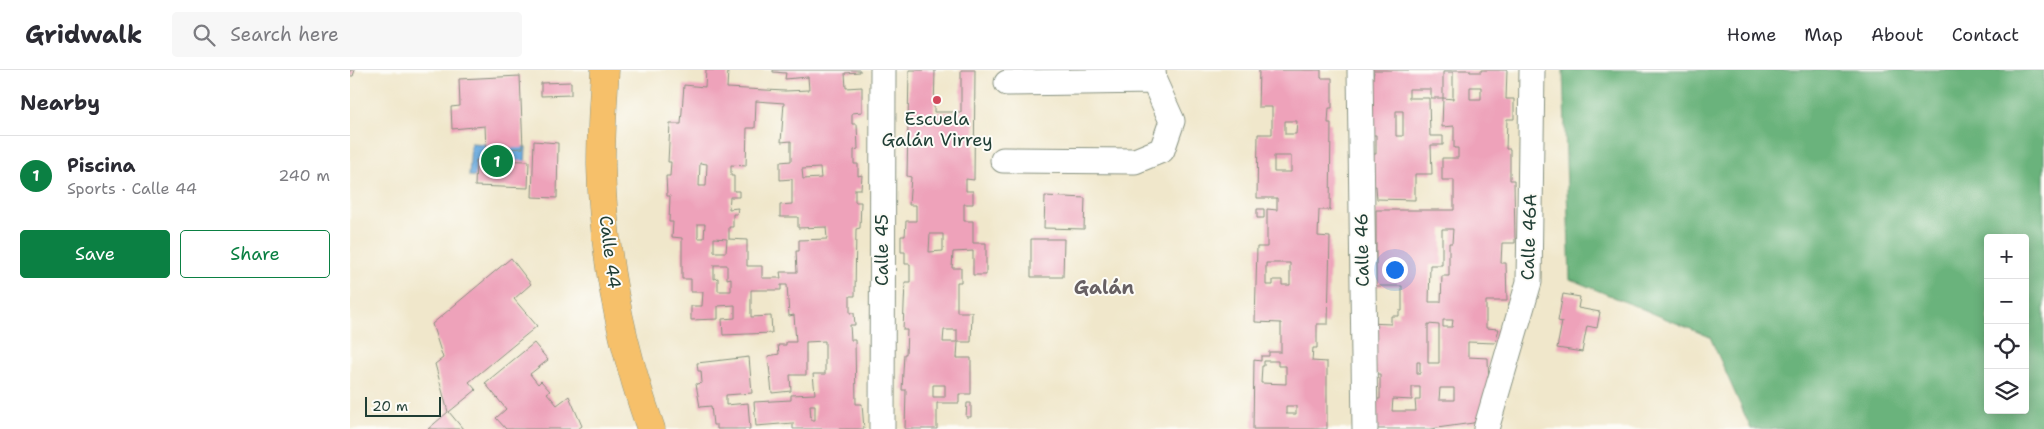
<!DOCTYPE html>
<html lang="en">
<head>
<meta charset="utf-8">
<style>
	body { margin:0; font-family:"Shantell Sans",sans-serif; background:#f7f7f7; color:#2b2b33 }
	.controls { position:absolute; right:15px; bottom:15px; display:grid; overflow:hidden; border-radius:5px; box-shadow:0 2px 12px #0003 }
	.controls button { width:45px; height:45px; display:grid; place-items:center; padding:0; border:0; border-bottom:1px solid #e1e1e2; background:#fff; color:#2b2b33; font:25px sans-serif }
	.scale { position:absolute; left:15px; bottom:12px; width:76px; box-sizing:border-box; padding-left:5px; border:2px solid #1f3d34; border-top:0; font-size:14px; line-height:18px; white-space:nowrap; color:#1f3d34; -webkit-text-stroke:4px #fdfcf7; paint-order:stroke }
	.you { position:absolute; left:1044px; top:199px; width:18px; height:18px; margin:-12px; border:4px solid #fff; border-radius:50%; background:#1a73e8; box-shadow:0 0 0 8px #1a73e833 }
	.badge { display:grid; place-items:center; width:32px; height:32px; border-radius:50%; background:#0b8043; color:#fff; font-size:16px; font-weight:700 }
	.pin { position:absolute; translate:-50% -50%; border:2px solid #fff; box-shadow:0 1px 5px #0006 }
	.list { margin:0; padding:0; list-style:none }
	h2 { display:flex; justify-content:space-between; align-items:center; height:65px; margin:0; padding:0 20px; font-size:21px }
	h2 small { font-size:16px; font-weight:400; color:#7c7c81 }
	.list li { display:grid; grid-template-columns:32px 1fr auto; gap:15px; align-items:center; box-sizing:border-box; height:80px; padding:0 20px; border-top:1px solid #e1e1e2 }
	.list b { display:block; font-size:19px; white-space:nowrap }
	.list p { margin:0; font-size:16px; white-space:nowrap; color:#7c7c81 }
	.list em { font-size:16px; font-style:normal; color:#7c7c81 }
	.actions { display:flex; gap:10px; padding:15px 20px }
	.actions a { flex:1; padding:11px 0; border:1px solid #0b8043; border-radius:5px; text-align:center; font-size:18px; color:#0b8043 }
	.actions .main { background:#0b8043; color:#fff }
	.icon { flex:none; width:28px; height:28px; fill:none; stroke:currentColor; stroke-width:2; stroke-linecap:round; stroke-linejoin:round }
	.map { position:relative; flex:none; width:1694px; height:359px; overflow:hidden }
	header { display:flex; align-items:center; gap:30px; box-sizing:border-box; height:70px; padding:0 25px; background:#fff; border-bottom:1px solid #e1e1e2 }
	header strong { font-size:24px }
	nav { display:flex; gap:28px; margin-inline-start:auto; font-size:18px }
	.search { width:350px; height:45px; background:#f7f7f7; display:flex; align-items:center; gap:12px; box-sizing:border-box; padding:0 18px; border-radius:5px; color:#7c7c81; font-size:19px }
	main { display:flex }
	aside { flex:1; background:#fff }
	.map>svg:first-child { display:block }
	.forest { fill:#6ab37b; stroke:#447858; fill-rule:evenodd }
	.water { fill:#6dade1; stroke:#46758a }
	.building { fill:#eea2ba; fill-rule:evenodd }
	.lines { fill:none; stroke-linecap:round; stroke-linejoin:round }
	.minor-casing { stroke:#889280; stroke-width:27 }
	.major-casing { stroke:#889280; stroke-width:29 }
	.minor { stroke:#fff; stroke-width:25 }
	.major { stroke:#f6c06b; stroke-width:28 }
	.poi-dot { fill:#d1495b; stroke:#fdfcf7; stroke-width:2 }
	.labels { text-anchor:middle; stroke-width:4; stroke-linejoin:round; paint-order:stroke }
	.poi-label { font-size:18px; fill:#1f3d34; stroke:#fdfcf7 }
	.street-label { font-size:18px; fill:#1f3d34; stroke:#fdfcf7 }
	.neighbourhood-label { font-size:19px; font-weight:bold; fill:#676063; stroke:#fdfcf7 }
</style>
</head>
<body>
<header>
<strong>Gridwalk</strong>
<div class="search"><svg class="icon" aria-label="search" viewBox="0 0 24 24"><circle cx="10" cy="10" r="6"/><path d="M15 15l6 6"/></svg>Search here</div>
<nav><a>Home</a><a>Map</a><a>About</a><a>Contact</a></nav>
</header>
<main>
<aside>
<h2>Nearby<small></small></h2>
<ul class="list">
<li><span class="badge">1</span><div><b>Piscina</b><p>Sports · Calle 44</p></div><em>240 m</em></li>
</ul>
<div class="actions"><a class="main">Save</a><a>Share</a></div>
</aside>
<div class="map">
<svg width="1694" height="359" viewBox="0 0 1694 359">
	<rect width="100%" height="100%" fill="#fdfcf7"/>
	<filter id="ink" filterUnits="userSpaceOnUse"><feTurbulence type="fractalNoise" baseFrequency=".02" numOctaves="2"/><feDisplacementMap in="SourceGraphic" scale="10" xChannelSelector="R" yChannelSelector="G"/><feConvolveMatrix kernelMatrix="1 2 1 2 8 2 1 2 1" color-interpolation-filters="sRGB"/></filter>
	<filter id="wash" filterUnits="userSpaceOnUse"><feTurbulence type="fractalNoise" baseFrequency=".0096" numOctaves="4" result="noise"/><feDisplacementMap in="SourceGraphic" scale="20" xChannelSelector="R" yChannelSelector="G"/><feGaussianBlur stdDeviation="1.12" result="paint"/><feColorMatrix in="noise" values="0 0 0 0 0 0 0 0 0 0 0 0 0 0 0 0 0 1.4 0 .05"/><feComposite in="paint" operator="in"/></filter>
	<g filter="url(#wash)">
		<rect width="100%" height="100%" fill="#f0e7cb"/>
		<path class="forest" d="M1213,0H1694V359H1401L1360,267L1220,209ZM1638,168H1675V340H1638Z"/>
		<path class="water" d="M121,73L176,77L174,110L119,106Z"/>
		<g id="blocks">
			<path class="building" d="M0,0H5L3,6H0Z
				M356,0H378L377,18L435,21L459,20L458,7L435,9L436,3L423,2V0H510V2L495,3L496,18L512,17V42L502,43V54H507L508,79L504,80V94H508V106L512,105L511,119H505V132H511L510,158L506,159L505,226H500V243H504L505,255H500L501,270H505L506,334H512L514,359H443V353L406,356L404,332L441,330V325L465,324L463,304H475V271L456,272V305H440L441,321L422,323L418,286L429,284L428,275H436V272H446L444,245L439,246L437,215H431V220H401V247L421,246L422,263L373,265L372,249L385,248V235L368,236V249L341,250V236H352L353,222H341V209H332V168L322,167L323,152H319L320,126H317L316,106H320L321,92H318L320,54H331L334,15L355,17ZM406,31L434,33L431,72L441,71V91L430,92V110L442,109V134L430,135V147H448V158L476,157L477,169L449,170V181H446L447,202H430L431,208H412V196H397V170L379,169V157H383V144H387L388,138L379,139L380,127H389V121H384V106H381V95L396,96L397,58H405ZM350,93L357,94L356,116H349ZM470,98L471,108L453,109L452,99ZM348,154H355L354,168H348ZM364,168L377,169L376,182H364ZM364,195H377V209L381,208V221H368V208L364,209ZM460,335H465V350H461Z
				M559,0H585L584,42H611V0H625L624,110L616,109V121H623V134H614V151H623V173H636V205H623V181L603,182L602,198H611V212H607V242H622L621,272H608L607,288H621V324H609V333H587V359H555L556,320H552L554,284H556L557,260H553L555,212H560V194H555V182H551V166H555L556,151H566V135H559L561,107L557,106ZM580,164H593V181L579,182ZM594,260H607V272H593ZM583,315H595V327H583Z
				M909,0H971V8H982V38H979L978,53H981L980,140H969L968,166L980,167L978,254H967V278H963L962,291L977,292V359H903L904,290L911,291V286H919V282H931V253L905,252L907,177H917V139L927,140V128H907L908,64H922V37H908ZM935,51H947L946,64H935ZM924,86H941V102H924ZM916,193H940V215H932V210H923V215H916ZM914,291H928V296H936V314L911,313L912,296H914ZM936,336H946V344H936Z
				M1020,0H1120V2H1131V0H1157L1156,29H1164V49H1157L1156,79H1160V110H1164L1165,173H1152L1151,193H1156L1157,231H1136V258L1149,259L1145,273L1118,272V287L1138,288L1139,319L1129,350L1123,353L1080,359H1021L1022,329H1030V304H1026L1017,253L1041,254V246H1049V241H1052V216H1026V140H1104V110H1092V88H1108V78H1104V56L1092,57L1093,28L1103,29V2H1093V28H1081V19H1059V28H1079L1080,66H1093V75H1081L1082,104H1065V130L1027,129L1026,116H1020V84H1026V65H1021V16L1024,2ZM1120,17H1131V29H1120ZM1046,41H1053V66H1046ZM1092,159H1103L1102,173H1099V206H1092L1091,232H1079L1080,195H1092ZM1093,250H1103L1102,257H1093ZM1078,254L1089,255V293H1078ZM1067,292H1070V304H1067ZM1062,317H1070V330H1065L1066,341H1042L1043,329L1062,330ZM1090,318H1104V330H1089Z
				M170,6L173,78L136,80L135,56L102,59L101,37L110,36L109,9Z
				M221,12V25L191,26V13Z
				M184,71L208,73L207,128L182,127Z
				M126,90L179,91L178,118L125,116Z
				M695,126L735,128L734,159L694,158Z
				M907,139H914V148H907Z
				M681,169H714L713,207H681Z
				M161,188L181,214L164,229L187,256L119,312L126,320L99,342L113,359H78L98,342L85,294L93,288L82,254Z
				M1213,224L1230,227L1228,238L1250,242L1247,258L1237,256L1232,282L1207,278L1212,252L1208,251Z
				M184,273L198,290L180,304L188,314L191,311L200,321L197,323L207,335L219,326L232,356L228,359H156L146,348L156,339L135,313Z
				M399,287L402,323L376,325V335L398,333L400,359H367V355H363L361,336L350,337L346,314L352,313L351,301H348L347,293Z
				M617,333H621V347H616Z"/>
		</g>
	</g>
	<g filter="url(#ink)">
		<use href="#blocks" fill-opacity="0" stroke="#889280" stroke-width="1"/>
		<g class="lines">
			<g class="minor-casing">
				<path id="minor" d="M1010,0L1015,359
					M657,13L804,11
					M653,90L785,91L812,80L822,51L804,11L803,0
					M532,359L533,0
					M1136,359L1179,212L1182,0"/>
			</g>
			<g class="major-casing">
				<path id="major" d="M255,0C253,32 251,63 251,95C253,184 271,275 301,359"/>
			</g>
			<use href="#minor" class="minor"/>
			<use href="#major" class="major"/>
		</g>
	</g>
	<circle class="poi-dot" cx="587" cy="30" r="5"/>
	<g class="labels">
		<g class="poi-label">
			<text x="587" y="55">Escuela<tspan x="587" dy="21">Galán Virrey</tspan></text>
		</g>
		<g class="street-label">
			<text transform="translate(1179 167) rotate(-88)" y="6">Calle 46A</text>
			<text transform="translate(532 180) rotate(-90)" y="6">Calle 45</text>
			<text transform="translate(1012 180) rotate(-91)" y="6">Calle 46</text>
			<text transform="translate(260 182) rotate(83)" y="6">Calle 44</text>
		</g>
		<g class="neighbourhood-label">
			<text x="754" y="224">Galán</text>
		</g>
	</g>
</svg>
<div class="controls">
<button>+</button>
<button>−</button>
<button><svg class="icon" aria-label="locate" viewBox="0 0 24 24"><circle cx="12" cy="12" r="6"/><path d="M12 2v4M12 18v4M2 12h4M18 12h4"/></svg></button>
<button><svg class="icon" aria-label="layers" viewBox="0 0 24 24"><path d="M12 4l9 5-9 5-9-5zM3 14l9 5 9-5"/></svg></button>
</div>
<div class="scale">20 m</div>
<div class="you"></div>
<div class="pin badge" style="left:147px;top:91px">1</div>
</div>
</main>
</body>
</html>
